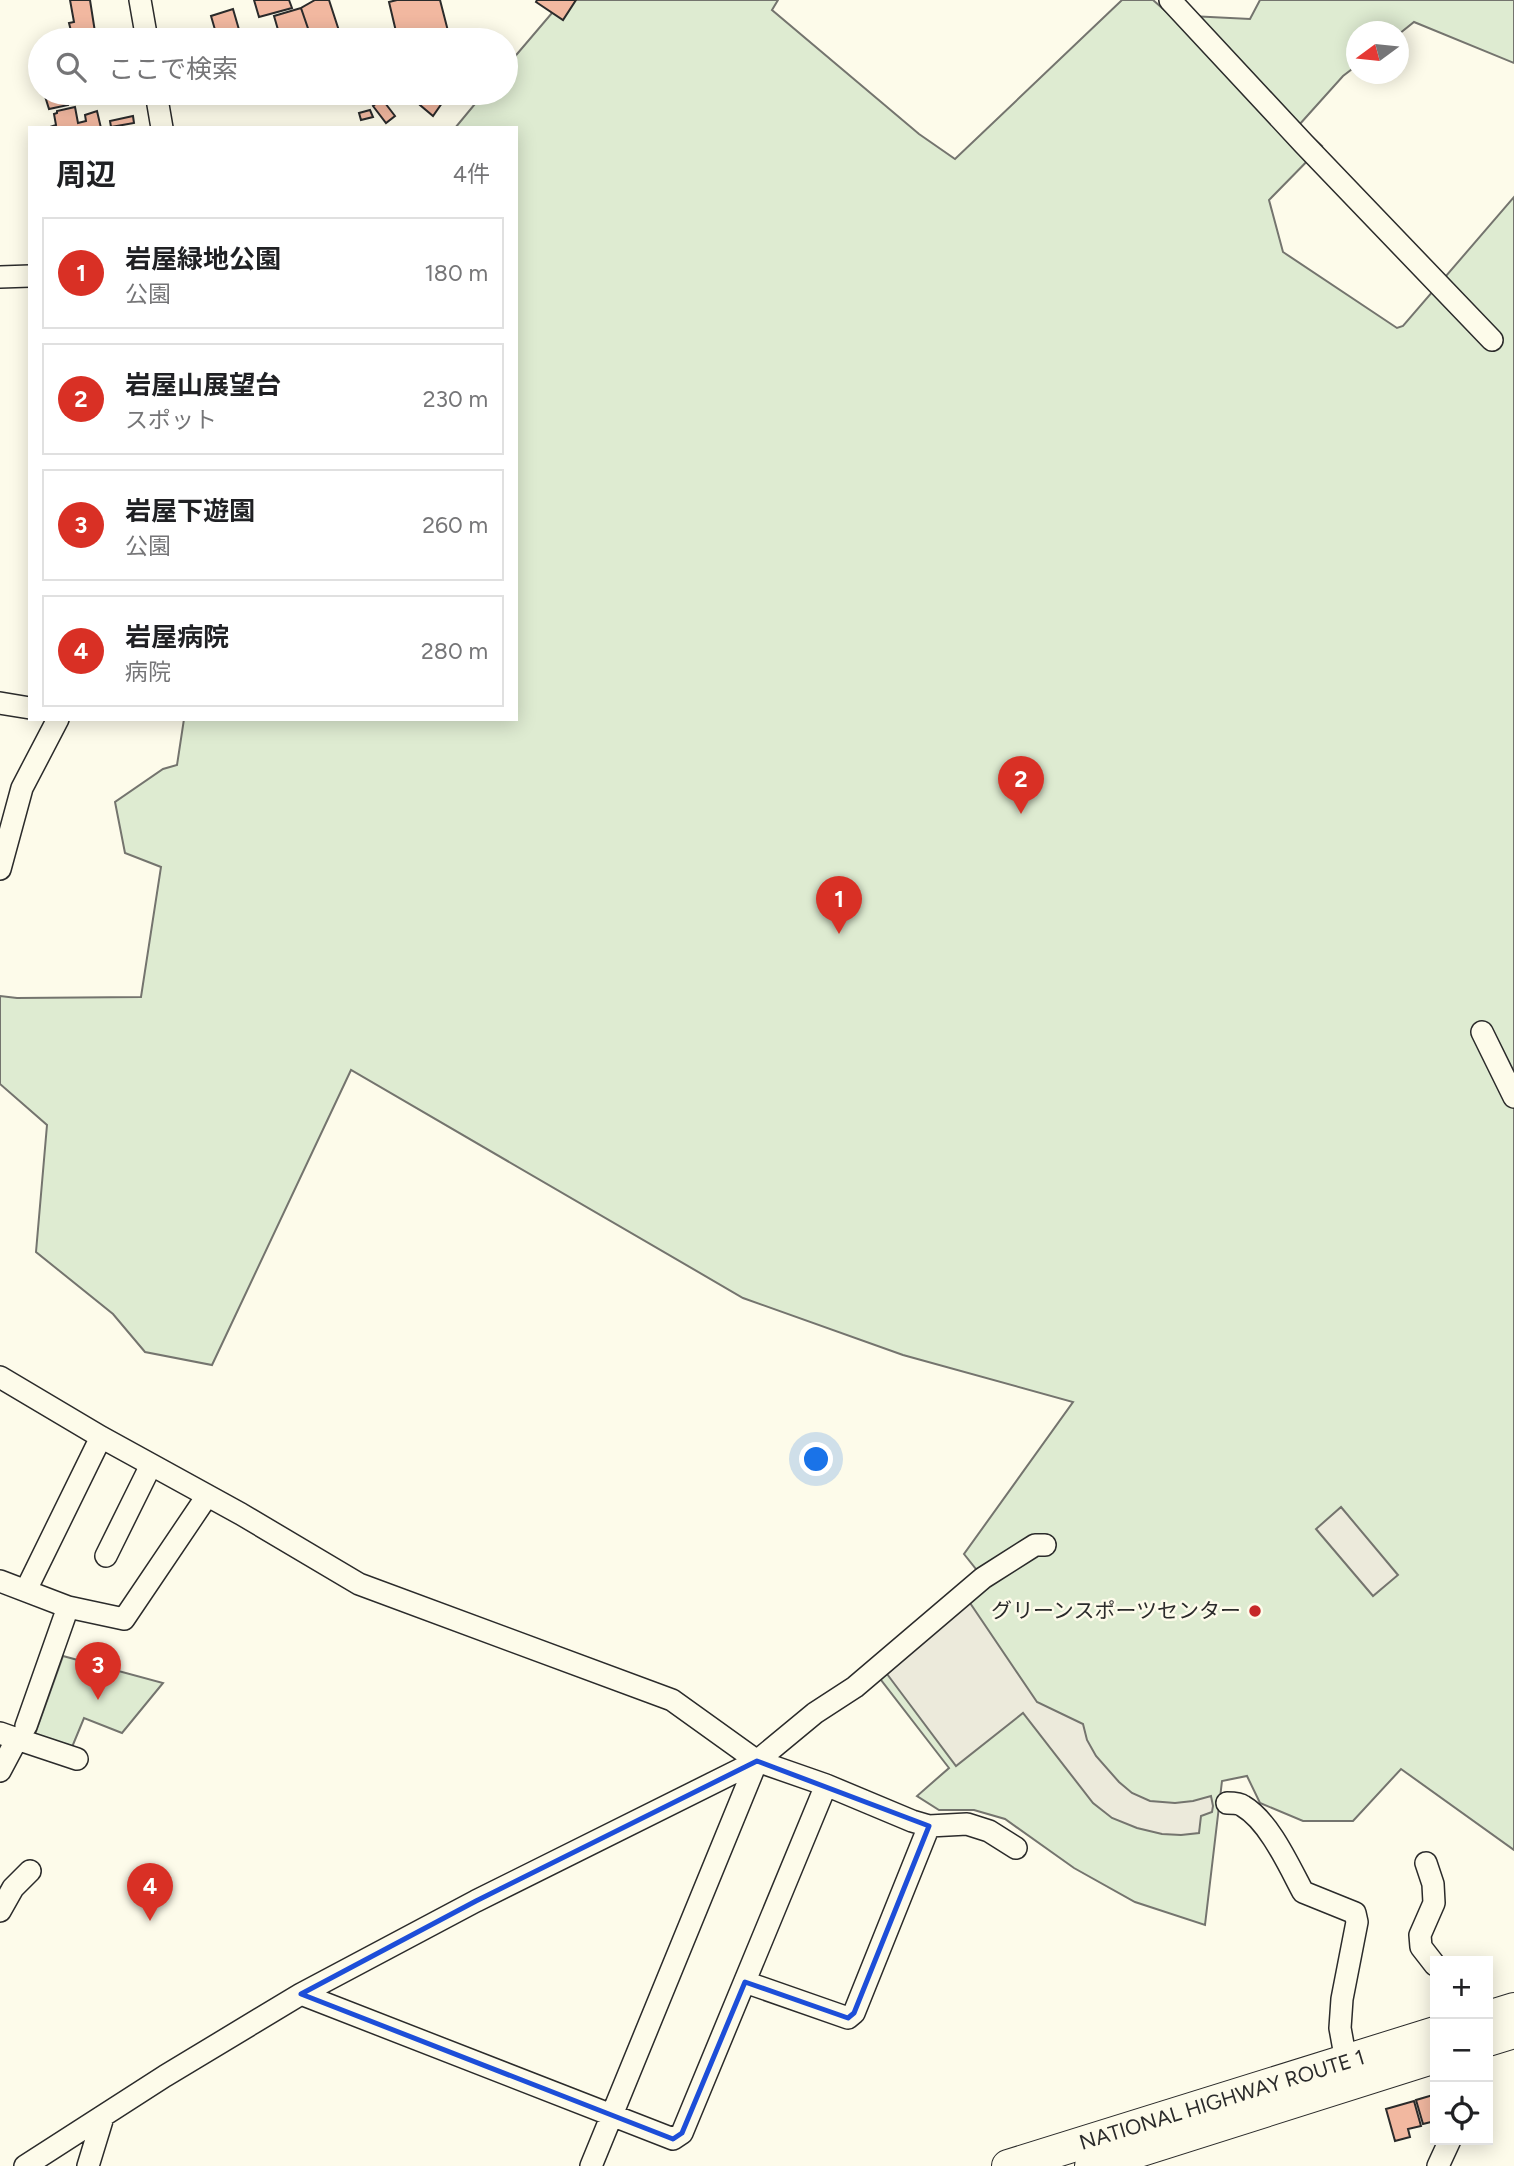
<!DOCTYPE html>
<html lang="ja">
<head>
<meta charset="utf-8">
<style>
	body { margin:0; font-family:Figtree,"Noto Sans JP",sans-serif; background:#f6f6f6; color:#202124 }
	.controls { position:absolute; right:21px; bottom:21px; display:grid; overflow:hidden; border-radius:0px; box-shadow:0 4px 18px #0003 }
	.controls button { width:63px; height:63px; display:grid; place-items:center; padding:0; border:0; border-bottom:2px solid #e0e0e0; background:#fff; color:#202124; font:35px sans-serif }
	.compass { position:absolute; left:1346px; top:21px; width:63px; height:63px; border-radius:50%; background:#fff; box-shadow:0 4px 18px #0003; rotate:255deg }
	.you { position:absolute; left:817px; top:1460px; width:24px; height:24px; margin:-18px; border:5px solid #fff; border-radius:50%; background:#1a73e8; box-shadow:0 0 0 10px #1a73e833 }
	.badge { display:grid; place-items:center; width:46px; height:46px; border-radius:50%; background:#d93025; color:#fff; font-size:23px; font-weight:700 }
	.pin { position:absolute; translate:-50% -58px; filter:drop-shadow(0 2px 4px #0008) }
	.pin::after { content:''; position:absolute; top:37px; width:24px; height:21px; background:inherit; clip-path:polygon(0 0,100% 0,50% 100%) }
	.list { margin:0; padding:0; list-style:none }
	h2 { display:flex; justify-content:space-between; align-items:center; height:91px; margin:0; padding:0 28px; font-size:30px }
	h2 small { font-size:23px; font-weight:400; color:#757577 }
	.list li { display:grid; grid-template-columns:46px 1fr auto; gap:21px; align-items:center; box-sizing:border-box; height:112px; margin:0 14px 14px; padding:0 14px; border:2px solid #e0e0e0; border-radius:0px }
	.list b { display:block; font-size:26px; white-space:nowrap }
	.list p { margin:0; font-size:23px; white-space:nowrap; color:#757577 }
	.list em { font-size:23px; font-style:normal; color:#757577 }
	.icon { flex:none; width:38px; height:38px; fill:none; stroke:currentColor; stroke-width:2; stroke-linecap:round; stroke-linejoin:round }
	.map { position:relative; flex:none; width:1514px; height:2166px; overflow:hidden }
	.search { position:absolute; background:#fff; box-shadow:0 4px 18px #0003; left:28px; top:28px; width:490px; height:77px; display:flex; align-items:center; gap:18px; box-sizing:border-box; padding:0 24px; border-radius:38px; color:#757577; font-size:26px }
	.panel { position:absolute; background:#fff; box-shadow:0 4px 18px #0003; left:28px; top:126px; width:490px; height:595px; border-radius:0px }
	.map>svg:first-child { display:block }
	.green { fill:#deebd1; stroke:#74746e; stroke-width:2 }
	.parking { fill:#eceadb; stroke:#74746e; stroke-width:2 }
	.building { fill:#f2b8a0; stroke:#2b2b2b; stroke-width:2 }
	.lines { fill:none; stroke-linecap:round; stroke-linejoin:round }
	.minor-casing { stroke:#2b2b2b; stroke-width:24 }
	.highway-casing { stroke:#2b2b2b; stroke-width:34 }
	.minor { stroke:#fdfbea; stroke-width:21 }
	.highway { stroke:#fdfbea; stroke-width:32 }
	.marked { fill:none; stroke:#1d4ed8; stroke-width:5; stroke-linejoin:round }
	.poi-dot { fill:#c62828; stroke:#fdfbea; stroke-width:2.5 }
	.labels { text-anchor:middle; stroke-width:5; stroke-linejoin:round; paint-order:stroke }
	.poi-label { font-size:21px; fill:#2b2b2b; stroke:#fdfbea; text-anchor:end }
	.street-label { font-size:21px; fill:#2b2b2b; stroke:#fdfbea }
</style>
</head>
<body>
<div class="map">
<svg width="1514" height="2166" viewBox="0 0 1514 2166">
	<rect width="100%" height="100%" fill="#fdfbea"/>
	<path class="green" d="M563,0H778L772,10L919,134L955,159L1122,0H1153L1170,15L1250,19L1260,0H1514V63L1414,22L1399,34L1398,32H1356V66L1343,76L1299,125L1322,146L1269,200L1283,252L1397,328L1403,326L1514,197V1850L1401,1769L1353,1821H1303L1260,1803L1247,1776L1222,1781L1205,1925L1135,1902L1074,1868L1005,1819L974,1810H939L917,1796L949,1768L878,1676L983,1578L964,1554L1073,1402L903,1355L743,1298L351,1070L212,1365L145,1352L113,1314L36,1252L47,1125L0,1084V996L17,998L141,997L161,867L125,853L115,802L163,769L177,765L184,719H516V128H455L484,93H506V67Z
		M63,1656L163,1683L122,1733L84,1718L70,1752L33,1740Z"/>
	<path class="parking" d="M1341,1507L1398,1575L1373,1596L1316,1529Z
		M968,1600L1037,1702L1083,1724L1087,1740L1096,1756L1119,1782L1132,1793L1150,1801L1175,1803L1193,1801L1211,1796L1213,1806L1212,1812L1201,1816L1199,1833L1181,1835L1162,1834L1137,1828L1112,1818L1093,1803L1023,1713L956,1766L887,1674Z"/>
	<path class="building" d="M70,0H90L95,32L72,35L69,23L74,22Z
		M254,0H289L292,8L259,17Z
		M315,0H329L342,40H312L301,8Z
		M397,0H440L448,31L418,40H398L389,2Z
		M537,0H576L563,20L536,2Z
		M301,8L312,40H281L274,16Z
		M233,9L242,40H218L211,16Z
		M44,93H66L68,105L49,109Z
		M94,93H131L132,97L96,103Z
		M429,93H449L433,116L420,105Z
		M382,99L395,116L386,123L373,106Z
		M75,107L78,123L86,121L85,115L97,111L101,128H47L56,125L54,114L57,113V111Z
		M370,110L373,117L361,120L359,113Z
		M133,116L134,123L111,127L110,121Z
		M1433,2095L1435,2104V2121L1423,2124L1416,2100Z
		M1414,2101L1421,2126L1408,2129L1410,2137L1395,2141L1386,2109Z"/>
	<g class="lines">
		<g class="minor-casing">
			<path id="minor" d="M140,0L147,40
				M1170,0L1304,144L1492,340
				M156,93L162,128
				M0,277L30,276
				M0,703L30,708
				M0,869L22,788L58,719
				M1482,1032L1514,1097
				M0,1377L101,1437L241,1514L359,1584L672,1700L757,1761L826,1785L912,1821L929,1826L967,1824L989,1831L1016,1848
				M106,1556L151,1465
				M0,1581L68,1607L26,1726
				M26,1590L101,1437
				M68,1607L124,1619L207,1496
				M0,1733L17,1739L0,1771
				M17,1739L77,1759
				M1227,1803C1232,1803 1239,1803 1243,1806C1269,1821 1289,1866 1303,1892L1355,1913L1357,1922L1342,1999L1340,2028L1346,2061
				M1426,1863L1433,1884L1434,1903L1420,1935L1421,1947L1435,1965
				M0,1911L13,1888L30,1871
				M745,1982L848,2018L854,2013L929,1826
				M301,1994L673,2139L682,2133L826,1785
				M25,2166L165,2076L301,1994L476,1901L757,1761L815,1713L855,1687L983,1578L1035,1545H1045
				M88,2166L103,2117
				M591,2166L757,1761
				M1438,2166L1450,2140"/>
		</g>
		<g class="highway-casing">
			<path id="highway" d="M1488,2017L1514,2009
				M1488,2040L1514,2032
				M1008,2166L1435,2033
				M1091,2166L1435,2057"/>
		</g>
		<use href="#minor" class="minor"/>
		<use href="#highway" class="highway"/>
	</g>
	<path class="marked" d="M757,1761L929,1826L854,2013L848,2018L745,1982L682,2133L673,2139L301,1994L476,1901Z"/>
	<circle class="poi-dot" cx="1255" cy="1611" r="7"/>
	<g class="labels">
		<g class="poi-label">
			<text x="1241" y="1618">グリーンスポーツセンター</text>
		</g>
		<g class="street-label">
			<text transform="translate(1222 2100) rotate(-17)" y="7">NATIONAL HIGHWAY ROUTE 1</text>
		</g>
	</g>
</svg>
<div class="controls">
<button>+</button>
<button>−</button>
<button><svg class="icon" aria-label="locate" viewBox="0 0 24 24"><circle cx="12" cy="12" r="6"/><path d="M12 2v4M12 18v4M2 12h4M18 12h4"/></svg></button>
</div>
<svg class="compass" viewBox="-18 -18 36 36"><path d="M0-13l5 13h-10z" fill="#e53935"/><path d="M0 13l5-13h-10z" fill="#757577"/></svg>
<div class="you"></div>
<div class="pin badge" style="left:839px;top:934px">1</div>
<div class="pin badge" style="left:1021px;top:814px">2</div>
<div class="pin badge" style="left:98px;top:1700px">3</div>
<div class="pin badge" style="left:150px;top:1921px">4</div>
<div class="search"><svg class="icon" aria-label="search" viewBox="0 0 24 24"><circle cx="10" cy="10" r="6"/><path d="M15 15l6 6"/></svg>ここで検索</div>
<section class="panel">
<h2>周辺<small>4件</small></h2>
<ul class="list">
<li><span class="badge">1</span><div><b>岩屋緑地公園</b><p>公園</p></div><em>180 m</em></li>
<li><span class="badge">2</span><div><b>岩屋山展望台</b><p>スポット</p></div><em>230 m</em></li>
<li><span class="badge">3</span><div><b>岩屋下遊園</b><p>公園</p></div><em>260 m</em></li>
<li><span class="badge">4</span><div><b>岩屋病院</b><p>病院</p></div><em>280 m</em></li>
</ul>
</section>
</div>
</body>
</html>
